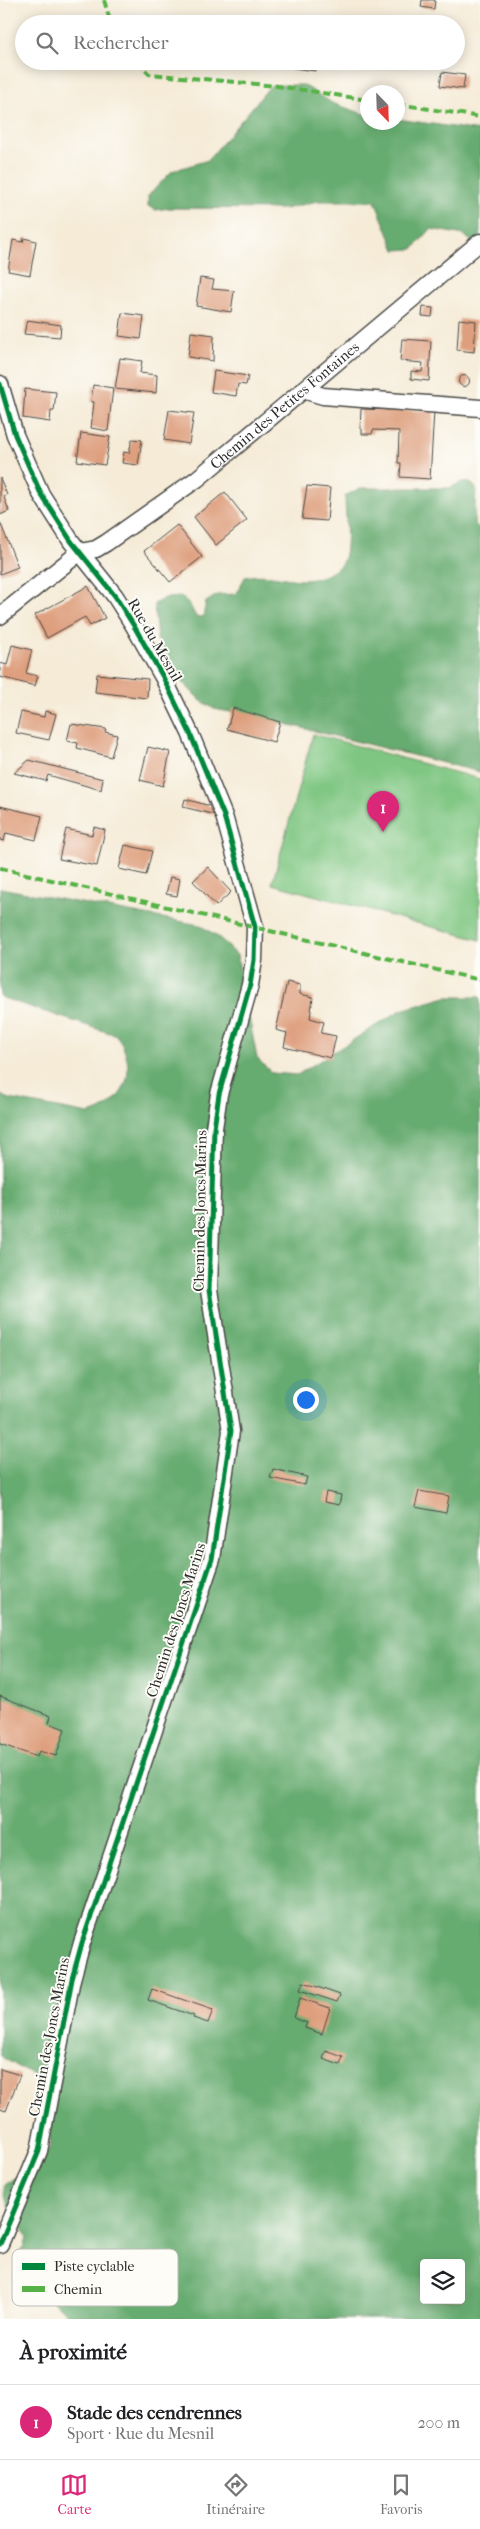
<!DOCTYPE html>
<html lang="fr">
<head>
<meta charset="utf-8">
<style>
	body { margin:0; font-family:"IM FELL French Canon",serif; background:#f2f2f2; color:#202124 }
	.controls { position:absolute; right:15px; bottom:15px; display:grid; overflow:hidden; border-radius:5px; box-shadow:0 2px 12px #0003 }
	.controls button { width:45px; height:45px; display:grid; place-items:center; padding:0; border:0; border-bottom:1px solid #e0e0e0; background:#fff; color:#202124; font:25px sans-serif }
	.compass { position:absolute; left:360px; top:85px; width:45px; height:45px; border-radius:50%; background:#fff; box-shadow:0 2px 12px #0003; rotate:157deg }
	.you { position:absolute; left:305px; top:1399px; width:18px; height:18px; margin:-12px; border:4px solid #fff; border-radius:50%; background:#1a73e8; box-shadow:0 0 0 8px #1a73e833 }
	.badge { display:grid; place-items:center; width:32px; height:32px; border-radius:50%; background:#db2777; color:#fff; font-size:16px; font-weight:700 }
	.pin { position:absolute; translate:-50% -41px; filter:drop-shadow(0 1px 2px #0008) }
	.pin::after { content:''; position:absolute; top:26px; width:18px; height:15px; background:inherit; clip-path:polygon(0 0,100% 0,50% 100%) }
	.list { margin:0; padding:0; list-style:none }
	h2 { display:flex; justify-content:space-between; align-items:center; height:65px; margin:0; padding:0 20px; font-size:21px }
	h2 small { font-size:16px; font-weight:400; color:#757577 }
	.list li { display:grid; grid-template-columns:32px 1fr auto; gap:15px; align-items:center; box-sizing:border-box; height:75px; padding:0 20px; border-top:1px solid #e0e0e0 }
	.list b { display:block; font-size:19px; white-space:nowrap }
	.list p { margin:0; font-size:16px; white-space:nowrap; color:#757577 }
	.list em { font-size:16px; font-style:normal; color:#757577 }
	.icon { flex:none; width:28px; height:28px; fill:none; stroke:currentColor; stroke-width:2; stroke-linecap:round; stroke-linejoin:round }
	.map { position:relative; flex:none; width:480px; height:2319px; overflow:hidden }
	.search { position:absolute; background:#fff; box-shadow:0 2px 12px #0003; left:15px; right:15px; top:15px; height:55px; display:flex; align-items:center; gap:12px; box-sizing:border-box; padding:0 18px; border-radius:28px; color:#757577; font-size:19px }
	.sheet { height:140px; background:#fff }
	nav { display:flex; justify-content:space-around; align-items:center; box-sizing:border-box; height:70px; border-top:1px solid #e0e0e0; background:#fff; font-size:14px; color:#757577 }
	nav a { display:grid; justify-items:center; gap:2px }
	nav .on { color:#db2777 }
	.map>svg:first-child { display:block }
	.green { fill:#7ec681; stroke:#547856 }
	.forest { fill:#66ab6f; stroke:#486b4d; fill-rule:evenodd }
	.building { fill:#de9f7e }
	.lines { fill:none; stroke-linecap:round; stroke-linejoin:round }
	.street-casing { stroke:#494845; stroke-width:19 }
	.street { stroke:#fff; stroke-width:16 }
	.quiet { stroke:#56b246; stroke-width:4; stroke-dasharray:8 4; stroke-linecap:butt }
	.cycleway-casing { stroke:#fdfcf7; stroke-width:8 }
	.cycleway { stroke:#00873e; stroke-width:5 }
	.labels { text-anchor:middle; stroke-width:4; stroke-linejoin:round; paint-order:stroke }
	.street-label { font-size:15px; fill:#2b2b2b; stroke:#fdfcf7 }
	.key { fill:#fdfcf7; stroke:#bebdba; stroke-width:1 }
	.key-label { font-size:14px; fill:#2b2b2b }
</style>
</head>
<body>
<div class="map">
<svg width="480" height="2319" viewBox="0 0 480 2319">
	<rect width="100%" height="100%" fill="#fdfcf7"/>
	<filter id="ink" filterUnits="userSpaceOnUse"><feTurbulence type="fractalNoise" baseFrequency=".02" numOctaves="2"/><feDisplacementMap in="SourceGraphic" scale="10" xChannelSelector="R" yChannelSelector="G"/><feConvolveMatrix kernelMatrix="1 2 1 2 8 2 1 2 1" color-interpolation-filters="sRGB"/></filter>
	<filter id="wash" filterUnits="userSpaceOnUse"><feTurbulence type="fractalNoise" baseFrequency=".0096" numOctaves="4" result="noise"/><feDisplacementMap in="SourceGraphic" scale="20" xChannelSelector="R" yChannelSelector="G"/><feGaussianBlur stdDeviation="1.12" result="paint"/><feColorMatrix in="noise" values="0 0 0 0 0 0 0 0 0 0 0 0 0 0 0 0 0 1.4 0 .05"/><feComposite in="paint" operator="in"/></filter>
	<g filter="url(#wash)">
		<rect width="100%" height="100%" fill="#f5ebd7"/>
		<path class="green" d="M313,734L480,779V940L272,884Z"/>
		<path class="forest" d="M271,85H304L332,103L367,115L368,122H398V119L480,131V249L464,235L431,229L413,249L395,250L375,201H317L285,209L169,208L156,210L148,206V196L172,171L208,160Z
			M462,482L471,483L476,488L474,523L480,529V772L258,717L214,709L200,700L179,679L164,657L157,639L154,604L165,598L182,597L191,607L196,617H203L206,602L217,595L236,594L245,577C265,572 282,579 302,580C316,580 340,573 344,558C349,541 345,513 345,496L360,488H449Z
			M0,888L200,925L221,939L237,955L257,1058L272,1073L297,1075L401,1010L446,997H480V2319H69C61,2300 31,2292 14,2281L17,2256L25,2247L27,2236C15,2220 4,2206 4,2185L14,2178L28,2180L51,2145L47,2125L58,2090L0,2056V1095L10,1099L89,1114C128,1103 139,1067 116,1035L0,997ZM424,2263H461V2300H424Z"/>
		<g id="blocks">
			<path class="building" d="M422,0H435L434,9L421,7Z
				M294,61L317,62L315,71L293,68Z
				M442,72L465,75L463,89L440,86Z
				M24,238L36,241L30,275L8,271L13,240L23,242Z
				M200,278L214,280L212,289L234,291L231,312L196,306Z
				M423,307L433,308L432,317L422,316Z
				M122,313L144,316L141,339L119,336Z
				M459,319L476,321L474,352L457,350Z
				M27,320L61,325L60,337L24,334Z
				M191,332L214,335L213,361L188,357Z
				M402,339L431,341L429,381L411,379V371L422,372L423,363L400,361Z
				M120,358L142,361L140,373L157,375L156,393L115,389Z
				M214,371L248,376L246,385L238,384L236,396L211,392Z
				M458.5 381a5.5 5.5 0 1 1 11 0a5.5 5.5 0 1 1-11 0Z
				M93,385L113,388L108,431L91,428L94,402H91Z
				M25,389L56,392L54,411H51L50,422L23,418Z
				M361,409L434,411L430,479L400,477L401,463H398L399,431L373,430L372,434H362V429H360Z
				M169,410L194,413L189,444L164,440Z
				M81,433L110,437L105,465L77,461Z
				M132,439L142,440L138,465L122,463L124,452L129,453Z
				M0,478L7,495L4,497L9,511L0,515Z
				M307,486L330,488L327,521L302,519Z
				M225,492L247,520L216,545L194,517Z
				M0,522L18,567L0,574Z
				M177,525L202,557L170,582L144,551Z
				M88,586L105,618L90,626L85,617L47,638L35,615Z
				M12,645L32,650L26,673L38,676L35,686L0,677V663L7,665Z
				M97,674L148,679L147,698L95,692Z
				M233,708L280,722L274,742L227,729Z
				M45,711L56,714L49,740L16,733L21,712L44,717Z
				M71,724L106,729L105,732L117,735L111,757L77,748L78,743L67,741Z
				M148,747L170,752L163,786L140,780Z
				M29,760L103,779L101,790L48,775L46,781L14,773Z
				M185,799L214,807L216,815L183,807Z
				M0,806L42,816L36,840L6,833L4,841L0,840Z
				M94,827L105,830L97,866L59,859L66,829L92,835Z
				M125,845L152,851L146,875L119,869Z
				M208,867L231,892L216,906L193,881Z
				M170,877L180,879L177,896L166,894Z
				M287,982L300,985V994L313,997L310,1018L324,1022L321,1033L336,1036L331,1058L284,1047L287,1033L276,1030Z
				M273,1469L307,1477L305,1485L270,1478Z
				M419,1491L449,1496L446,1513L415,1507Z
				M326,1492L341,1495L339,1505L324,1502Z
				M0,1696L51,1716L49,1723L65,1729L56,1756L39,1751L37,1757L0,1744Z
				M303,1982L340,1995L337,2002L300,1990Z
				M152,1989L213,2010L208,2023L193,2018L194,2016L148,2000Z
				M300,1998L330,2008L322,2034L305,2028L307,2023L294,2018Z
				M326,2051L343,2057L340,2065L323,2059Z
				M0,2069L20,2075L6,2111L0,2109Z"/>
		</g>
	</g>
	<g filter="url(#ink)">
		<use href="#blocks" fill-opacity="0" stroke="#494845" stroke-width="1"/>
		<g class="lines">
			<g class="street-casing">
				<g id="street">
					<path d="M0,384L15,435L41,494L71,541L115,596L134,626L163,677L190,733L224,816L255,927L254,960L250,985L219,1094L214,1128L209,1290L231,1431L212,1559L82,1943L72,1979L39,2151L0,2244"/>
					<path d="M303,390L323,396L480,408"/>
					<path id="s1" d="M0,616L80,552L96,549L106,543L197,479L480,242"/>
				</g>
			</g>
			<use href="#street" class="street"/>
			<path class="quiet" d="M104,0L111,24
				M137,61L149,74L277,86L368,100
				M398,104L480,117
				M0,868L480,980"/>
			<g class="cycleway-casing">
				<path id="cycleway" d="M0,384L15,435L41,494L71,541L115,596L134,626L163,677L190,733L224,816L255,927L254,960L250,985L219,1094L214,1128L209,1290L231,1431L212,1559L82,1943L72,1979L39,2151L0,2244"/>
			</g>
			<use href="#cycleway" class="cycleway"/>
		</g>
	</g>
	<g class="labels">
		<g class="street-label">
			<text dy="5" stroke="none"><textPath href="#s1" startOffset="356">Chemin des Petites Fontaines</textPath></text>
			<text transform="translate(155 640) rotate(60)" y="5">Rue du Mesnil</text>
			<text transform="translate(200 1211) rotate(-89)" y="5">Chemin des Joncs Marins</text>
			<text transform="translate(176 1620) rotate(-72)" y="5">Chemin des Joncs Marins</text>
			<text transform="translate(49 2037) rotate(-79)" y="5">Chemin des Joncs Marins</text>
		</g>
	</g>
	<rect x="12" y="2249" width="166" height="57" rx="8" class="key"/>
	<rect x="22" y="2263" width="23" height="7" fill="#00873e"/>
	<rect x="22" y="2286" width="23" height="6" fill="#56b246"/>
	<g class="key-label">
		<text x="54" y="2271">Piste cyclable</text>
		<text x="54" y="2294">Chemin</text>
	</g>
</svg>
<div class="controls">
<button><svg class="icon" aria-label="layers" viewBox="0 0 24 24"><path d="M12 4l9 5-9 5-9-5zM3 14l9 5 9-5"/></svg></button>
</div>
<svg class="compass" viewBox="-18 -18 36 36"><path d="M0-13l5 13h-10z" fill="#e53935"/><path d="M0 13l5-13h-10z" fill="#757577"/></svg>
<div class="you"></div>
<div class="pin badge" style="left:383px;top:832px">1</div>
<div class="search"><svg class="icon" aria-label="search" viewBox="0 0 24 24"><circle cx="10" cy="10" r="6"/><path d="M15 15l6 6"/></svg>Rechercher</div>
</div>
<section class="sheet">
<h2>À proximité<small></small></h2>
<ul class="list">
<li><span class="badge">1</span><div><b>Stade des cendrennes</b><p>Sport · Rue du Mesnil</p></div><em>200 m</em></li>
</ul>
</section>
<nav>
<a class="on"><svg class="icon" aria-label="map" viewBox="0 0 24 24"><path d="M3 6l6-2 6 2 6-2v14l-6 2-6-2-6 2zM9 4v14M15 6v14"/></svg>Carte</a>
<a><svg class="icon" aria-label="directions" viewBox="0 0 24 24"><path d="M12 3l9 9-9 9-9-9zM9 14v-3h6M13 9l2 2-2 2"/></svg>Itinéraire</a>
<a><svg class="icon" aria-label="saved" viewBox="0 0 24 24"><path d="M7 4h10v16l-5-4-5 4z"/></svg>Favoris</a>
</nav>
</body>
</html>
